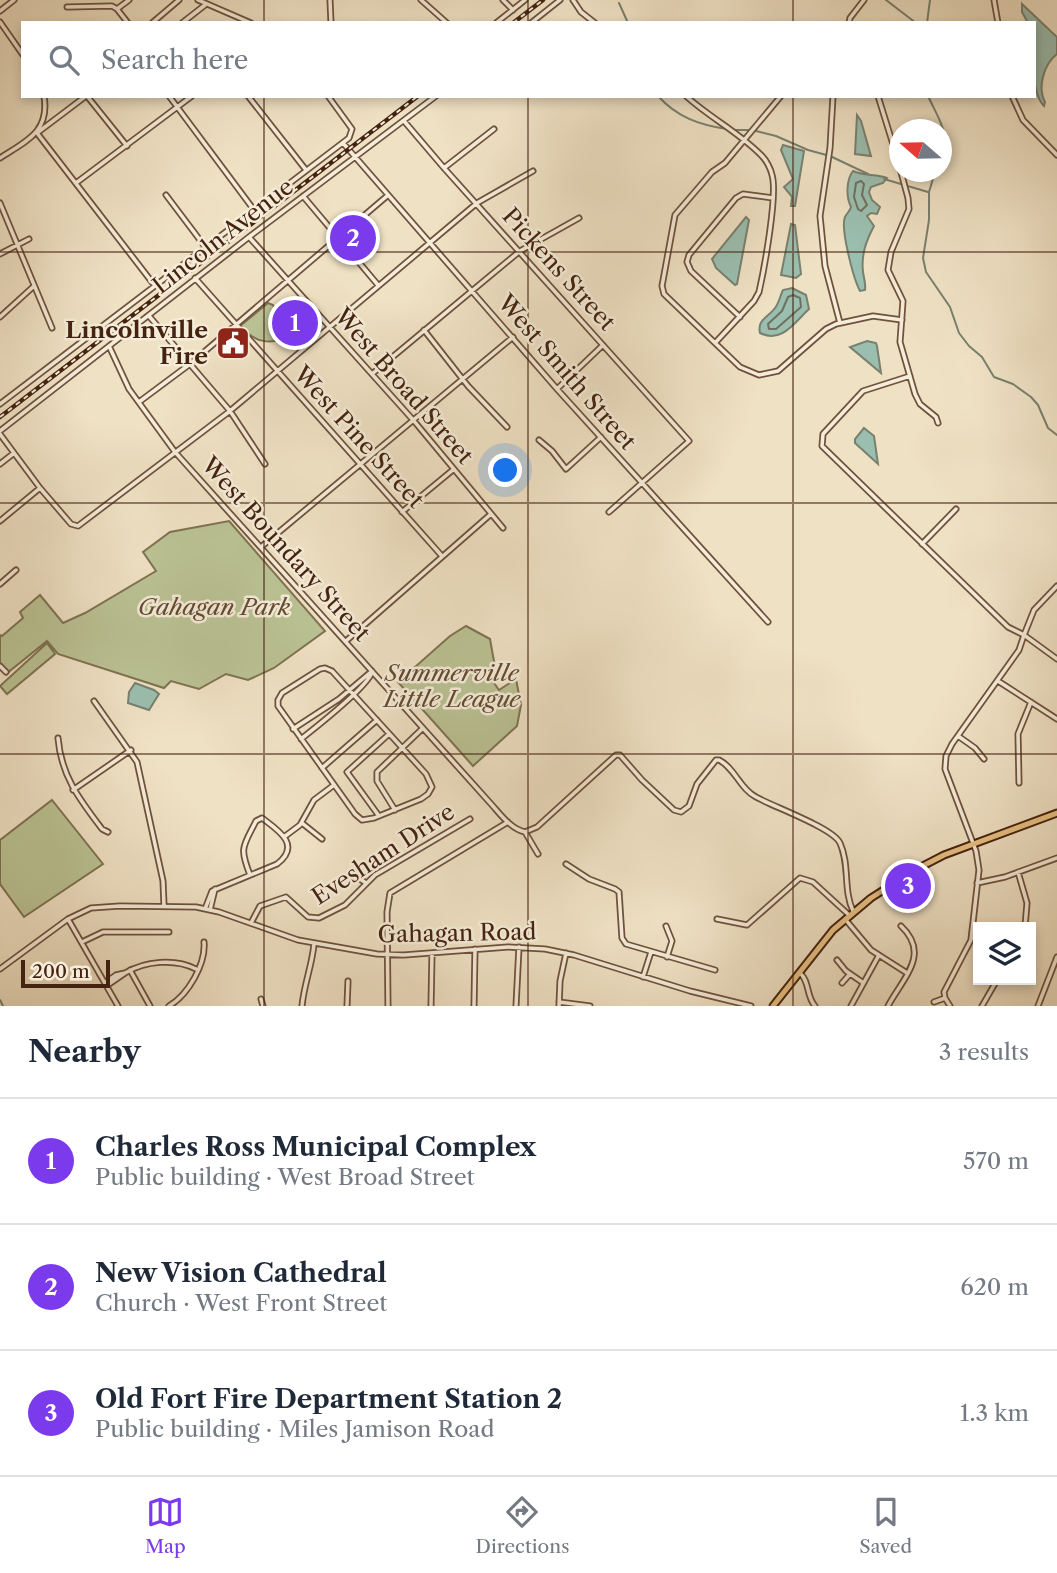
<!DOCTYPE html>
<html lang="en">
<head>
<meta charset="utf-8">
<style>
	body { margin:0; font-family:"Libre Caslon Text",serif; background:#f2f2f3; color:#1f2937 }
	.controls { position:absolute; right:21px; bottom:21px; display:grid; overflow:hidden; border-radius:0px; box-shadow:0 4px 10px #0003 }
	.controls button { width:63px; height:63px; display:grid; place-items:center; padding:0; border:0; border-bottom:2px solid #e0e1e3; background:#fff; color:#1f2937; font:35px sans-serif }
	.compass { position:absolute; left:889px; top:119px; width:63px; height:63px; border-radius:50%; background:#fff; box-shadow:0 4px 10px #0003; rotate:290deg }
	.scale { position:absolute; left:21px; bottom:18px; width:89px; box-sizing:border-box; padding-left:7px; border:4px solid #442310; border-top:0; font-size:19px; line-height:24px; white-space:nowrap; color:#442310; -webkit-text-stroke:5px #f5ecd9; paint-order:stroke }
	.you { position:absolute; left:506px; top:471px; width:24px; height:24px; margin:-18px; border:5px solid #fff; border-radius:50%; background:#1a73e8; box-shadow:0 0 0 10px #1a73e833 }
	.badge { display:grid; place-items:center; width:46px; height:46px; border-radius:50%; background:#7c3aed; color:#fff; font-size:23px; font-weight:700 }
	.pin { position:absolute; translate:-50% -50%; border:4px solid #fff; box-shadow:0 2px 7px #0006 }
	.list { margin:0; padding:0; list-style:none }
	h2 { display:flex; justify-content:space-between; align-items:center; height:91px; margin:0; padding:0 28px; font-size:30px }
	h2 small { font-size:23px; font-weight:400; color:#747a83 }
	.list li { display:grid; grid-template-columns:46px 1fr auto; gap:21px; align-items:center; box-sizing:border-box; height:126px; padding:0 28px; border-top:2px solid #e0e1e3 }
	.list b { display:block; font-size:26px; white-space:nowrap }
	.list p { margin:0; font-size:23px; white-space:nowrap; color:#747a83 }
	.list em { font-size:23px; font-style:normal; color:#747a83 }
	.icon { flex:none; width:38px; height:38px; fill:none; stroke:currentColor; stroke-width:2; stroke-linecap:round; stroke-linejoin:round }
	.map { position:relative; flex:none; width:1057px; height:1006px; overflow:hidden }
	.search { position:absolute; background:#fff; box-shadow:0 4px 10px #0003; left:21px; right:21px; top:21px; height:77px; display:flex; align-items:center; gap:18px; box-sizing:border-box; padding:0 24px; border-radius:0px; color:#747a83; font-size:26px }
	.sheet { height:469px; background:#fff }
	nav { display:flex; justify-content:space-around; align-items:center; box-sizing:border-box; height:98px; border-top:2px solid #e0e1e3; background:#fff; font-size:19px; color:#747a83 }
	nav a { display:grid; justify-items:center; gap:4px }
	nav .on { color:#7c3aed }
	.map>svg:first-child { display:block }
	.green { fill:#bac294; stroke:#7f7252; stroke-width:2 }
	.water { fill:#9abeaf; stroke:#78806f; stroke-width:2 }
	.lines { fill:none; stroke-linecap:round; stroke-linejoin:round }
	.shore { stroke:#6f7060; stroke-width:2 }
	.stream { stroke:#78806f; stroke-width:2 }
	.minor-casing { stroke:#6f523d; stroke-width:7 }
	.major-casing { stroke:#442310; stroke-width:9 }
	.minor { stroke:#f5ecd9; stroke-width:3.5 }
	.major { stroke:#e8c082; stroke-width:5 }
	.rail-casing { stroke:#442310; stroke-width:4.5 }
	.rail { stroke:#f5ecd9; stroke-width:2; stroke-dasharray:5; stroke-linecap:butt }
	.grid { fill:none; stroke:#442310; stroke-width:2; stroke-opacity:0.55 }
	.labels { text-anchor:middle; stroke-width:5; stroke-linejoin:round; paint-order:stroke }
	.street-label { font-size:23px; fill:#442310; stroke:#f5ecd9 }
	.poi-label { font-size:23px; font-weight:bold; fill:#442310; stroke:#f5ecd9; text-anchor:end }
	.park-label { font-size:23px; font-style:italic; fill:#624b31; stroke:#f5ecd9 }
</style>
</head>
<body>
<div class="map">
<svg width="1057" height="1006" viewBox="0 0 1057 1006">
	<rect width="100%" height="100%" fill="#efe1c4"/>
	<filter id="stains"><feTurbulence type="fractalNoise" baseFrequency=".00286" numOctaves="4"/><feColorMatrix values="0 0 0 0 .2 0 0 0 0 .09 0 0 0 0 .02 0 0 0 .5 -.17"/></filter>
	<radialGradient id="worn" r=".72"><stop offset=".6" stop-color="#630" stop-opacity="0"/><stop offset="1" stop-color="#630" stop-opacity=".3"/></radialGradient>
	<path class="green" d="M268,303L273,305L289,334C272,348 253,341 240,326Z
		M229,521L325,631L274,668L248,680L226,674L199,689L171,681L164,688L58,654L47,641L6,674L0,667V635L2,636L23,618L20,612L40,595L63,623L85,613L156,571L143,552L170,532Z
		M466,626L490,639L495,667L485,670L499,690L516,679L521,705L517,726L473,766L398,682L450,636Z
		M47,643L55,654L7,694L0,686Z
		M52,800L103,864L24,917L0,884V840Z"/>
	<path class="water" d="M1022,4L1057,37V54C1044,64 1037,87 1045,102L1044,106C1029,91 1034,44 1034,23H1028L1022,12Z
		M857,115L861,121L871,156L855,154Z
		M783,145L804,151L795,206H791L792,197L784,187L793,179L781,150Z
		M853,171C864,176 875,174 887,178L883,183L871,187L869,192L872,200L880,207L877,214L871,213L867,216L874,226C866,241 861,255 863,272C864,279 866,284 865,290L860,291C854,280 840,229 845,217C847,213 850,211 851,207C846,197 846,180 853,171Z
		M746,217L749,220L737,284L735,285L716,268L712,259Z
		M791,224L795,225L801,274L796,278L781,275Z
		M792,288L806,295L809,309C794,323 781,344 760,333C757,319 768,318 775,308C779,303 780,296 783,290Z
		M867,341L876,343L877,346L881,373L850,347Z
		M864,428L874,436L878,464L855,443V439Z
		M135,683L154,690L159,694L149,710L128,703L129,692Z"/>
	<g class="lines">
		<path class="shore" d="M861,181L864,184L862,195L867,205L861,211L858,209L854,197L856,183Z
			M793,295L800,298L801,307L776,329H769L768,324L782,311L788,297Z"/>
		<path class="stream" d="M886,0L916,23
			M619,3L628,23
			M927,23L930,0
			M658,96C677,117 699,125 727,129
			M928,96C938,118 951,134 942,158
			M733,130H752L776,136L808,150L830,156L868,174
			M935,172L929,192V220L923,258L926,272L950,307L959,333L969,346L982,357L994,377L1013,384L1031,397L1038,405L1048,428L1057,435
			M884,179L928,192
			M0,1000L3,1006"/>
		<g class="minor-casing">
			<path id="minor" d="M198,0L251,23
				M330,0L331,23
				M421,0L447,23
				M503,0L513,10
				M573,0L581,12L595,23
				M994,0L998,23
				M67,7L112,6L117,9L128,23
				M117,9L129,0
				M0,11L14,0
				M0,22L23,55
				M152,23L179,0
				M182,23L205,5
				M496,23L525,0
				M531,23L560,0
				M849,23L850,18L864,0
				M86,96L37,133L155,286
				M87,96L127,146
				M169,96L254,210
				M248,96L306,170
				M686,96C710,118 739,132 762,156C766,160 771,169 772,175C778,194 764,270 759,292L754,301L715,343
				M781,96L725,163L712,172L675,215L662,286L664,294L740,367L759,375L778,371L826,329L836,324L873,316L902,320
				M833,96L830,148L820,216L825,266L840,323
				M878,96L900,167
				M1012,96L1023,120L1057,155
				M404,121L444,168L689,441L609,512
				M343,143L557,389L768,622
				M0,158C26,141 50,132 44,96
				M444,168L494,129
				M901,172L908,198L909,209L891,252L888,270L903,301L900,342L915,394L920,404L936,417L938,423
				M76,183L192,96
				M166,195L206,248
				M303,196L378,285
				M0,203L52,328
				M249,237L414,421L503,528
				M0,254L29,239
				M195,278L441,555
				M149,316L230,411L265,464
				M0,317L34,286
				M740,317L691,271L687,262L689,255L736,198L743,194L773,198
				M424,330L468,386L507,427
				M109,346L129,389L175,452L492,805C501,815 511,829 525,832L538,854
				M372,374L520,251L579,218
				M910,376L863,391L823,434L822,446L1008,627L1024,635L1019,650L952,744L946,756L945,769L976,851L979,870L971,940L944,992L945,998L950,1006
				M557,389L603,345
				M139,402L190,364L387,196
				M0,404L349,138L352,129L328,96
				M0,431L249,237L436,96
				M0,434L40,488L71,524L78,526L230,411L477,203L533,171
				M539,440L552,451L566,469L601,437
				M0,464L14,453
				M402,512L454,469
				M0,521L40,488
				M922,544L956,509
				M261,547L513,337
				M0,584L16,570
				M1057,586L1034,610L1024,635L1057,659
				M346,641L491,514
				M0,666L6,672
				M325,668L332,671L426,774L432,787L428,794L421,799L374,818L362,820L355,814L278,706V700L282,693L320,669Z
				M998,681L1057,719
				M94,701L137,762L163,881L164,906
				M293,729L339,699L372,671
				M958,736L975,748L984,759
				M58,738C61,776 80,800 102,829L108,832
				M301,739C315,728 368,686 372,672
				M322,768L377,720
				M1019,783L1018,734L1031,702
				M73,790L131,750
				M395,810L377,781V772L423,728
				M379,816L347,772L389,734
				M302,823L322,839
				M525,832L537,827L616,755H620L642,780L674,810L681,812L689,806L697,784L716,760H719C735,768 740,789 756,797C774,807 833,828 840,843C850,865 843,890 853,911
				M284,837L300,825L314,800L334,785
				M566,864L589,879L615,889L619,892L622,938L626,944L715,970
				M1018,872L1027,903L1025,927
				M351,873L366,883
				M977,883L1005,877L1057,858
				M205,909L212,891L277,864C302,845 278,830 262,818L256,821C243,847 239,847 250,875
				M210,910L215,889
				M68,919L118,1006
				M717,919L747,925L800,878L813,882L849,915
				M845,919L871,950L907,973
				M251,923L260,906L286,897L308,917L319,918L345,905L375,875L470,819
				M666,926L672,941L667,957
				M82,942L103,932H169
				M837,960L846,971L862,982
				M0,969L68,919L91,908L120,906L196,907L219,912L298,940L377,954L404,955L508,947L545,949L574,955L690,991L751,1006
				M130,970L150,1006
				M125,973C145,961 175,958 196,969
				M125,973L109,984L106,982L116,975Z
				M800,973C810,982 806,996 815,1006
				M643,977L651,952
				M842,983L850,974
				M261,999L263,1006
				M559,1002L590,1006
				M934,1002L945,998
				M169,1006C188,995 206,964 204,942
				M302,1006C304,984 312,966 314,944
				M347,1006L348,981
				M388,1006L387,912L390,893L508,822
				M431,1006L432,953
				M474,1006L475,949
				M516,1006L519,947
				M559,1006L560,981L566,953
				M851,1006L879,955
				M888,1006C903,978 931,954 901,926
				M982,1006L997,980
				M1038,1006L1057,957"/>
		</g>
		<g class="major-casing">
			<path id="major" d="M773,1006L833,930L871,898L915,870L944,855L1057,813"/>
		</g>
		<use href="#minor" class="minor"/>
		<use href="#major" class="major"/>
		<g class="rail-casing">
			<path id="rail" d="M513,23L543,0
				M0,417L418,96"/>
		</g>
		<use href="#rail" class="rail"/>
	</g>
	<path class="grid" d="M264,0V23M528,0V23M793,0V23M264,96V1006M528,96V1006M793,96V1006M0,252H1057M0,503H1057M0,754H1057"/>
	<defs>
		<g id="civic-square" transform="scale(1.75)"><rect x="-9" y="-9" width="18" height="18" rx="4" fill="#8f2418" stroke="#f5ecd9"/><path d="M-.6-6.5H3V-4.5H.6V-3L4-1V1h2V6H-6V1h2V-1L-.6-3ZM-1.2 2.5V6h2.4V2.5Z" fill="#fff"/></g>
	</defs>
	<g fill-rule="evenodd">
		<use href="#civic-square" x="233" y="343"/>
	</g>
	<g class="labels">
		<g class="street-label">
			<text transform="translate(223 236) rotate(-38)" y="8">Lincoln Avenue</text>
			<text transform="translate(559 269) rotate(48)" y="8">Pickens Street</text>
			<text transform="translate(567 372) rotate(49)" y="8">West Smith Street</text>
			<text transform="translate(404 386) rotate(49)" y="8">West Broad Street</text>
			<text transform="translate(359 437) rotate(48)" y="8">West Pine Street</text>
			<text transform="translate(286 549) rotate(48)" y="8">West Boundary Street</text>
			<text transform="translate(383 854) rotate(-33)" y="8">Evesham Drive</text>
			<text transform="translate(457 933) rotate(-1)" y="8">Gahagan Road</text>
		</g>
		<g class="poi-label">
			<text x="208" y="338">Lincolnville<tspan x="208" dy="26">Fire</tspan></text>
		</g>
		<g class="park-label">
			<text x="214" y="615">Gahagan Park</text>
			<text x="452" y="681">Summerville<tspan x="452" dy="26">Little League</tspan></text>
		</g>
	</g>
	<rect width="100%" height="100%" filter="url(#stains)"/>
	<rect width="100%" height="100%" fill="url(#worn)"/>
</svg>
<div class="controls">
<button><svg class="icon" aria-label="layers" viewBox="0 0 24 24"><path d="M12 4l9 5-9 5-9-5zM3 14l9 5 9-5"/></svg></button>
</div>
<svg class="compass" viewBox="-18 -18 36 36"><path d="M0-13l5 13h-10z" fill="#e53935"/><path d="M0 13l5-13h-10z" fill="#747a83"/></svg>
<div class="scale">200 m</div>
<div class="you"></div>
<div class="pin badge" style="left:295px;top:323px">1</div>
<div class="pin badge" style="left:353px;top:238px">2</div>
<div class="pin badge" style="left:908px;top:886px">3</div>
<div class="search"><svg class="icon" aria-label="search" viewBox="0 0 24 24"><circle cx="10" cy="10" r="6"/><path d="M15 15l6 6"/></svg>Search here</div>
</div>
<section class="sheet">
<h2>Nearby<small>3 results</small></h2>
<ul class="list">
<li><span class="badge">1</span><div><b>Charles Ross Municipal Complex</b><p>Public building · West Broad Street</p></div><em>570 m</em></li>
<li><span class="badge">2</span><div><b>New Vision Cathedral</b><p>Church · West Front Street</p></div><em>620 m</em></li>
<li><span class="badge">3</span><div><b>Old Fort Fire Department Station 2</b><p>Public building · Miles Jamison Road</p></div><em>1.3 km</em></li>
</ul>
</section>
<nav>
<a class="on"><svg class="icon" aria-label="map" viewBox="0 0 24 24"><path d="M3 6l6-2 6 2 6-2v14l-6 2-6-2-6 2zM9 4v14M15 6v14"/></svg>Map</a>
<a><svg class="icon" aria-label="directions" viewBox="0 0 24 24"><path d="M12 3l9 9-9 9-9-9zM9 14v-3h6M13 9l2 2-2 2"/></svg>Directions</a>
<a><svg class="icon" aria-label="saved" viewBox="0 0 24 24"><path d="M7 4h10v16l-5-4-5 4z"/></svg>Saved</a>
</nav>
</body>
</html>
